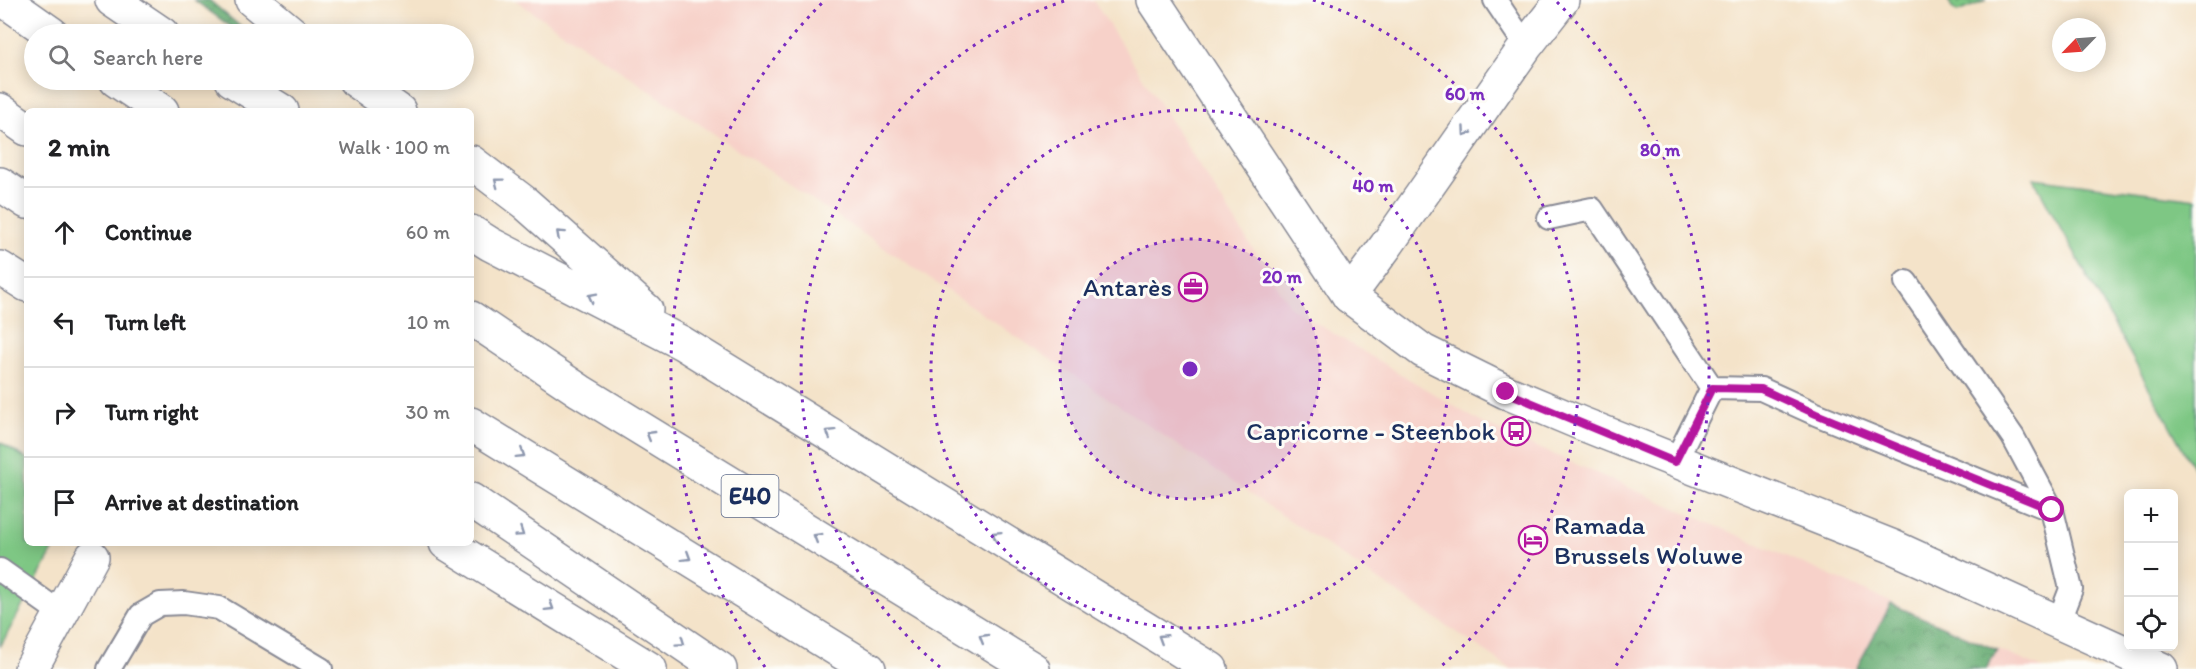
<!DOCTYPE html>
<html lang="en">
<head>
<meta charset="utf-8">
<style>
	body { margin:0; font-family:Itim,sans-serif; background:#f2f2f2; color:#202124 }
	.controls { position:absolute; right:18px; bottom:18px; display:grid; overflow:hidden; border-radius:9px; box-shadow:0 3px 15px #0003 }
	.controls button { width:54px; height:54px; display:grid; place-items:center; padding:0; border:0; border-bottom:2px solid #e0e0e0; background:#fff; color:#202124; font:30px sans-serif }
	.compass { position:absolute; left:2052px; top:18px; width:54px; height:54px; border-radius:50%; background:#fff; box-shadow:0 3px 15px #0003; rotate:245deg }
	.stop { position:absolute; width:18px; height:18px; margin:-14px; border:4px solid #b5179e; border-radius:50%; background:#fff }
	.stop.end { background:#b5179e; border-color:#fff; box-shadow:0 2px 6px #0008 }
	.list { margin:0; padding:0; list-style:none }
	h2 { display:flex; justify-content:space-between; align-items:center; height:78px; margin:0; padding:0 24px; font-size:26px }
	h2 small { font-size:20px; font-weight:400; color:#757577 }
	.list li { display:grid; grid-template-columns:39px 1fr auto; gap:18px; align-items:center; box-sizing:border-box; height:90px; padding:0 24px; border-top:2px solid #e0e0e0 }
	.list b { display:block; font-size:22px; white-space:nowrap }
	.list em { font-size:20px; font-style:normal; color:#757577 }
	.icon { flex:none; width:33px; height:33px; fill:none; stroke:currentColor; stroke-width:2; stroke-linecap:round; stroke-linejoin:round }
	.map { position:relative; flex:none; width:2196px; height:669px; overflow:hidden }
	.search { position:absolute; background:#fff; box-shadow:0 3px 15px #0003; left:24px; top:24px; width:450px; height:66px; display:flex; align-items:center; gap:15px; box-sizing:border-box; padding:0 21px; border-radius:33px; color:#757577; font-size:22px }
	.panel { position:absolute; background:#fff; box-shadow:0 3px 15px #0003; left:24px; top:108px; width:450px; height:438px; border-radius:9px }
	.map>svg:first-child { display:block }
	.built { fill:#f7d1c9 }
	.green { fill:#7ec784; stroke:#4c7b71; stroke-width:1.5 }
	.forest { fill:url(#forest-crowns); stroke:#406e68; stroke-width:1.5 }
	.park { fill:url(#park-dots); stroke:#4c7b71; stroke-width:1.5 }
	.lines { fill:none; stroke-linecap:round; stroke-linejoin:round }
	.lane-casing { stroke:#888994; stroke-width:26 }
	.street-casing { stroke:#888994; stroke-width:36 }
	.secondary-casing { stroke:#888994; stroke-width:36 }
	.highway-casing { stroke:#888994; stroke-width:36 }
	.lane { stroke:#fff; stroke-width:22 }
	.street { stroke:#fff; stroke-width:33 }
	.secondary { stroke:#fff; stroke-width:33 }
	.highway { stroke:#fff; stroke-width:33 }
	.oneway { stroke:#8d97ae }
	.route { stroke:#b5179e; stroke-width:8 }
	.ring { fill:none; stroke:#7b2cbf; stroke-width:3; stroke-dasharray:3 6 }
	.labels { text-anchor:middle; stroke-width:6; stroke-linejoin:round; paint-order:stroke }
	.shield { fill:#fdfcf7; stroke:#5f6c8c; stroke-width:1.5 }
	.shield-label { font-size:24px; font-weight:bold; fill:#1b2f5e }
	.poi-label { font-size:26px; fill:#1b2f5e; stroke:#fdfcf7; text-anchor:end }
	.centre { fill:#7b2cbf; stroke:#fdfcf7; stroke-width:3 }
	.ring-label { font-size:18px; text-anchor:middle; font-weight:bold; fill:#7b2cbf; stroke:#fdfcf7; stroke-width:6; stroke-linejoin:round; paint-order:stroke }
</style>
</head>
<body>
<div class="map">
<svg width="2196" height="669" viewBox="0 0 2196 669">
	<defs>
		<pattern id="forest-crowns" width="20" height="18" patternUnits="userSpaceOnUse" patternTransform="scale(1.5)"><rect width="20" height="18" fill="#66ac72"/><path d="M2 6a3 3 0 1 1 6 0M12 15a3 3 0 1 1 6 0" fill="none" stroke="#538c61"/></pattern>
		<pattern id="park-dots" width="8" height="8" patternUnits="userSpaceOnUse" patternTransform="scale(1.5)"><rect width="8" height="8" fill="#7ec784"/><path d="M2 2h.1M6 6h.1" fill="none" stroke="#66a26f" stroke-width="1.8" stroke-linecap="round"/></pattern>
	</defs>
	<rect width="100%" height="100%" fill="#fdfcf7"/>
	<filter id="ink" filterUnits="userSpaceOnUse"><feTurbulence type="fractalNoise" baseFrequency=".0167" numOctaves="2"/><feDisplacementMap in="SourceGraphic" scale="12" xChannelSelector="R" yChannelSelector="G"/><feConvolveMatrix kernelMatrix="1 2 1 2 8 2 1 2 1" color-interpolation-filters="sRGB"/></filter>
	<filter id="wash" filterUnits="userSpaceOnUse"><feTurbulence type="fractalNoise" baseFrequency=".008" numOctaves="4" result="noise"/><feDisplacementMap in="SourceGraphic" scale="24" xChannelSelector="R" yChannelSelector="G"/><feGaussianBlur stdDeviation="1.35" result="paint"/><feColorMatrix in="noise" values="0 0 0 0 0 0 0 0 0 0 0 0 0 0 0 0 0 1.4 0 .05"/><feComposite in="paint" operator="in"/></filter>
	<g filter="url(#wash)">
		<rect width="100%" height="100%" fill="#f4e3c9"/>
		<path class="built" d="M515,0H1093L1291,308L1482,423L2043,669H1511Z"/>
		<path class="green" d="M2033,178L2196,199V473Z
			M0,442L27,459V543H57L0,647Z"/>
		<path class="forest" d="M194,0H209L249,34H241Z
			M1891,604L1997,650L1986,669H1856Z"/>
		<path class="park" d="M1948,0H1987L1959,12L1953,9Z"/>
	</g>
	<g filter="url(#ink)">
		<g class="lines">
			<g class="lane-casing">
				<path id="lane" d="M1495,0L1526,46
					M1549,218L1592,209L1712,388
					M1906,282L2013,437L2052,510
					M1675,462L1712,388L1761,389L1816,414L2052,510L2071,589L2058,623
					M0,570L62,614
					M109,669L141,615L160,604L184,603L219,608L321,669"/>
			</g>
			<g class="street-casing">
				<path id="street" d="M1349,296L1386,246L1526,46L1562,0
					M31,669L92,557"/>
			</g>
			<g class="secondary-casing">
				<path id="secondary" d="M1153,0L1349,296L1423,351L1506,392L1580,423L1891,546L2161,669"/>
			</g>
			<g class="highway-casing">
				<path id="highway" d="M4,0L52,34
					M112,0L162,34
					M252,0L293,34
					M116,80L162,111
					M232,80L282,111
					M355,80L399,111
					M0,110L27,129
					M471,162L525,203L646,310
					M0,184L27,202
					M471,232L490,244L682,343L1211,669
					M0,268L27,285
					M471,318L580,391L1033,669
					M471,424L869,669
					M471,500L720,669
					M446,543L650,669"/>
			</g>
			<use href="#lane" class="lane"/>
			<use href="#street" class="street"/>
			<use href="#secondary" class="secondary"/>
			<use href="#highway" class="highway"/>
		</g>
		<defs><path id="oneway-chevron" d="M-2-3.5L2.5 0L-2 3.5" fill="none" stroke-width="1.6" stroke-linecap="round" stroke-linejoin="round" transform="scale(1.5)"/></defs>
		<g class="oneway">
			<use href="#oneway-chevron" transform="translate(1466 132) rotate(125)"/>
			<use href="#oneway-chevron" transform="translate(498 182) rotate(-143)"/>
			<use href="#oneway-chevron" transform="translate(560 234) rotate(-138)"/>
			<use href="#oneway-chevron" transform="translate(592 297) rotate(-153)"/>
			<use href="#oneway-chevron" transform="translate(830 433) rotate(-148)"/>
			<use href="#oneway-chevron" transform="translate(650 435) rotate(-149)"/>
			<use href="#oneway-chevron" transform="translate(521 454) rotate(32)"/>
			<use href="#oneway-chevron" transform="translate(520 533) rotate(34)"/>
			<use href="#oneway-chevron" transform="translate(996 535) rotate(-148)"/>
			<use href="#oneway-chevron" transform="translate(817 537) rotate(-149)"/>
			<use href="#oneway-chevron" transform="translate(687 557) rotate(32)"/>
			<use href="#oneway-chevron" transform="translate(550 607) rotate(32)"/>
			<use href="#oneway-chevron" transform="translate(983 638) rotate(-149)"/>
			<use href="#oneway-chevron" transform="translate(1162 638) rotate(-148)"/>
			<use href="#oneway-chevron" transform="translate(681 642) rotate(35)"/>
		</g>
	</g>
	<g class="lines" filter="url(#ink)">
		<path class="route" d="M1506,392L1675,462L1712,388L1761,389L1816,414L2052,510"/>
	</g>
	<circle cx="1190" cy="369" r="130" fill="#7b2cbf" fill-opacity=".12"/>
	<g class="ring">
		<circle cx="1190" cy="369" r="130"/>
		<circle cx="1190" cy="369" r="259"/>
		<path d="M940 667A389 389 0 0 1 1067 0M1313 0A389 389 0 0 1 1440 667"/>
		<path d="M765 667A519 519 0 0 1 823 2M1557 2A519 519 0 0 1 1615 667"/>
	</g>
	<defs>
		<g id="office-ring" transform="scale(1.5)"><circle r="9.5" fill="#fdfcf7" stroke="#b5179e" stroke-width="1.5"/><path d="M-6-3h4V-5.5h4V-3h4V5H-6ZM-1-4.5V-3h2v-1.5ZM-6 0V1H6V0Z" fill="#b5179e"/></g>
		<g id="bus-ring" transform="scale(1.5)"><circle r="9.5" fill="#fdfcf7" stroke="#b5179e" stroke-width="1.5"/><path d="M-5-6H5V4H4V6H2V4H-2V6H-4V4H-5ZM-3.5-4V0h7V-4ZM-3.5 1.2v1.5H-2V1.2ZM2 1.2v1.5H3.5V1.2Z" fill="#b5179e"/></g>
		<g id="hotel-ring" transform="scale(1.5)"><circle r="9.5" fill="#fdfcf7" stroke="#b5179e" stroke-width="1.5"/><path d="M-6-4.5h1.5V1H6V5H4.5V3h-9V5H-6ZM-4 0a1.8 1.8 0 1 1 3.6 0ZM.5 0V-2.5h3Q6-2.5 6 0Z" fill="#b5179e"/></g>
	</defs>
	<g fill-rule="evenodd">
		<use href="#office-ring" x="1193" y="287"/>
		<use href="#bus-ring" x="1516" y="431"/>
		<use href="#hotel-ring" x="1533" y="540"/>
	</g>
	<g class="labels">
		<rect class="shield" x="721.5" y="475" width="57" height="42" rx="4.5"/>
		<g class="shield-label">
			<text x="750" y="504">E40</text>
		</g>
		<g class="poi-label">
			<text x="1172" y="296">Antarès</text>
			<text x="1495" y="440">Capricorne - Steenbok</text>
			<text x="1554" y="534" text-anchor="start">Ramada<tspan x="1554" dy="30">Brussels Woluwe</tspan></text>
		</g>
	</g>
	<circle cx="1190" cy="369" r="9" class="centre"/>
	<g class="ring-label">
		<text x="1465" y="100">60 m</text>
		<text x="1660" y="156">80 m</text>
		<text x="1373" y="192">40 m</text>
		<text x="1282" y="283">20 m</text>
	</g>
</svg>
<div class="controls">
<button>+</button>
<button>−</button>
<button><svg class="icon" aria-label="locate" viewBox="0 0 24 24"><circle cx="12" cy="12" r="6"/><path d="M12 2v4M12 18v4M2 12h4M18 12h4"/></svg></button>
</div>
<svg class="compass" viewBox="-18 -18 36 36"><path d="M0-13l5 13h-10z" fill="#e53935"/><path d="M0 13l5-13h-10z" fill="#757577"/></svg>
<div class="stop" style="left:2052px;top:510px"></div>
<div class="stop end" style="left:1506px;top:392px"></div>
<div class="search"><svg class="icon" aria-label="search" viewBox="0 0 24 24"><circle cx="10" cy="10" r="6"/><path d="M15 15l6 6"/></svg>Search here</div>
<section class="panel">
<h2>2 min<small>Walk · 100 m</small></h2>
<ul class="list">
<li><svg class="icon" aria-label="ahead" viewBox="0 0 24 24"><path d="M12 20V5M6 11l6-6 6 6"/></svg><div><b>Continue</b></div><em>60 m</em></li>
<li><svg class="icon" aria-label="left" viewBox="0 0 24 24"><path d="M17 20v-9H6M10 6l-5 5 5 5"/></svg><div><b>Turn left</b></div><em>10 m</em></li>
<li><svg class="icon" aria-label="right" viewBox="0 0 24 24"><path d="M7 20v-9h11M14 6l5 5-5 5"/></svg><div><b>Turn right</b></div><em>30 m</em></li>
<li><svg class="icon" aria-label="arrive" viewBox="0 0 24 24"><path d="M6 21V4h12l-3 4 3 4H6"/></svg><div><b>Arrive at destination</b></div></li>
</ul>
</section>
</div>
</body>
</html>
